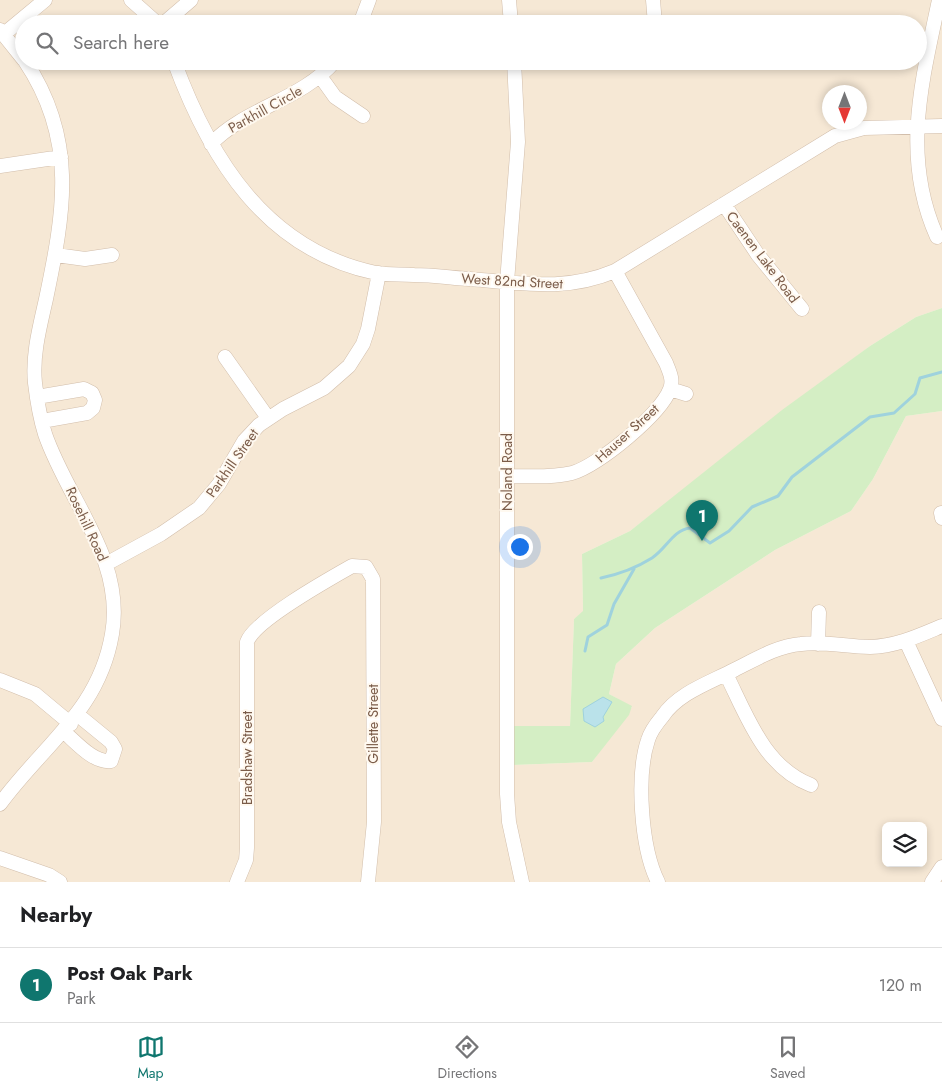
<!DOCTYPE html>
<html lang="en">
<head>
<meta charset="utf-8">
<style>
	body { margin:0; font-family:Jost,sans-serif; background:#f2f2f2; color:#202124 }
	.controls { position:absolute; right:15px; bottom:15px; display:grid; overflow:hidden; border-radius:8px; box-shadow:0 2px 8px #0003 }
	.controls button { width:45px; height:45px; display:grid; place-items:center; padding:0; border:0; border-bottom:1px solid #e0e0e0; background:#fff; color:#202124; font:25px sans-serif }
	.compass { position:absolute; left:822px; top:85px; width:45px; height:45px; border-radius:50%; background:#fff; box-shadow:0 2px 8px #0003; rotate:180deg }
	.you { position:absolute; left:519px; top:546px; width:18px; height:18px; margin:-12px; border:4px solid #fff; border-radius:50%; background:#1a73e8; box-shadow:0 0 0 8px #1a73e833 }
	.badge { display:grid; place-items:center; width:32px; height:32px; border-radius:50%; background:#0f766e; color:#fff; font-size:16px; font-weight:700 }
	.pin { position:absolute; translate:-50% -41px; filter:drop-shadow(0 1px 2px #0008) }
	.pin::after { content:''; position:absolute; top:26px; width:18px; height:15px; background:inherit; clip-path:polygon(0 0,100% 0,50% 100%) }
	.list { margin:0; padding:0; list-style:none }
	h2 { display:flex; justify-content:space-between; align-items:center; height:65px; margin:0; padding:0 20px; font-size:21px }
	h2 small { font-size:16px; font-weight:400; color:#757577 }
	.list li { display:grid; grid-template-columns:32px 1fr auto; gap:15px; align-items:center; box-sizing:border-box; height:75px; padding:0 20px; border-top:1px solid #e0e0e0 }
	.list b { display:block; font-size:19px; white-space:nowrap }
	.list p { margin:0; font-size:16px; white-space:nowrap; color:#757577 }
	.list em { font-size:16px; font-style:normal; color:#757577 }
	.icon { flex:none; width:28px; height:28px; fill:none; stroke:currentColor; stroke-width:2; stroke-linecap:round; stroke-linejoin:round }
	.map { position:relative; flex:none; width:942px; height:882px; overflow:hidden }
	.search { position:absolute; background:#fff; box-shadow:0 2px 8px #0003; left:15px; right:15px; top:15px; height:55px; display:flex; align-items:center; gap:12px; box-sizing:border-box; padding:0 18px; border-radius:28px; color:#757577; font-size:19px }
	.sheet { height:140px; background:#fff }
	nav { display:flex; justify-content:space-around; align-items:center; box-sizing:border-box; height:70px; border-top:1px solid #e0e0e0; background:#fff; font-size:14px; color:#757577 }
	nav a { display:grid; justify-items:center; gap:2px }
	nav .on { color:#0f766e }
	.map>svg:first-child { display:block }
	.residential { fill:#f6e8d5; fill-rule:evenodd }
	.green { fill:#d4eec4 }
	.water { fill:#bae2ea; stroke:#9fd2dd }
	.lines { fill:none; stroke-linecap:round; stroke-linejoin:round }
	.stream { stroke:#9fd2dd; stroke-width:3 }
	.minor-casing { stroke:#d2beab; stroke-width:15 }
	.minor { stroke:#fff; stroke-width:14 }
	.labels { text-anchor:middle; stroke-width:4; stroke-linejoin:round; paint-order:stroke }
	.street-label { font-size:14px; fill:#7b5c49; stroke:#fff9f0 }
</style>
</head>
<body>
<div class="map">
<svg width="942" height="882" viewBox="0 0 942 882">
	<rect width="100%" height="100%" fill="#fef6e8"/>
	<path class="residential" d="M0,0H942V308L916,317L870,346L630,531L582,554L583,612L574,619L570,726H514V765L592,762L632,707L609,694L616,664L655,628L775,550L851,511L873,479L906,416L942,411V882H0ZM24,24H918V61H24ZM830,92H860V122H830ZM886,826H923V863H886Z"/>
	<path class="green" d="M942,308V411L906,416L873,479L851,511L775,550L655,628L616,664L609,694L632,706L629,715L592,762L513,765L514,726H570L574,619L583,611L582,554L630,531L782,410L870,346L916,317Z"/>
	<path class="water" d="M603,697L612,702L603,717L604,721L595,727L584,721L583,709Z"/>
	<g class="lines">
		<path class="stream" d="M601,578C620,574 636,568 652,558C667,548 673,530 690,528L710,543L729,531L752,507L778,496L792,477L870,417L894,413L915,394L920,378L942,372
			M585,651L588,637L607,625L614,604L634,569"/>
		<g class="minor-casing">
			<path id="minor" d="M131,0L158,24
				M509,0L511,24
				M653,0L655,24
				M163,24L191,0
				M360,24L369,0
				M0,30L24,60
				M4,34L45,0
				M174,61C210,159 266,250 376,273C388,275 401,274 414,275C433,275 452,278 470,279C523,283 565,292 615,271L835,136L864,128L942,126
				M514,61L518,142L507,282V794L509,822L522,882
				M320,76L335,97L363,116
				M211,144C245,108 302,100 335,61
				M0,166L61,157
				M724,204L758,255L802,309
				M937,237C901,157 922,81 939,0
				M56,255L85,259L112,255
				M225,357L268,418
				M670,389L686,394
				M37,397L84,389L92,393L95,400L93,408L87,413L42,421
				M507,476C528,476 552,478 572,473C598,466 661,414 670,389C674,380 669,371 666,363L615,271
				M941,513L942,518
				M106,564L161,534L199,508L219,484L244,441L259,425L283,409L324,388L349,366L363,344L368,329L379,273
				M906,641L942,719
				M818,644L819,612
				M726,674C747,716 764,767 811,785
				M0,680L35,694L71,724
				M63,731C76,742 93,763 111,761L115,749L111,742L78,715
				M0,804C43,745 99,711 112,634C125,559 68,501 45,434C40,418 37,400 35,383C32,355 40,326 46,299C64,213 78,140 25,61
				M0,858L49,875L60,882
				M237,882L246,860L247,848V642C254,621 329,579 352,566L366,567L373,579L374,822L368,882
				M658,882C641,848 636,776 648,740C650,733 657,723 662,717C678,693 709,683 734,670C756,659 777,646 801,644C824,641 847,647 870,647C897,646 918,636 942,626
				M932,882L942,867"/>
		</g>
		<use href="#minor" class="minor"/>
	</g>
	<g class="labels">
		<g class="street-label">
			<text transform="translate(265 109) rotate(-29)" y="5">Parkhill Circle</text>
			<text transform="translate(763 257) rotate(53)" y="5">Caenen Lake Road</text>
			<text transform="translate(512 281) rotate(3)" y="5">West 82nd Street</text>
			<text transform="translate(627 433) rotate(-42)" y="5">Hauser Street</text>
			<text transform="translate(232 463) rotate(-55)" y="5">Parkhill Street</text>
			<text transform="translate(507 472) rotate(-90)" y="5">Noland Road</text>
			<text transform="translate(87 524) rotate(65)" y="5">Rosehill Road</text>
			<text transform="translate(373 724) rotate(-90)" y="5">Gillette Street</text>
			<text transform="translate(247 758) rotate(-90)" y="5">Bradshaw Street</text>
		</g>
	</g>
</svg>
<div class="controls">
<button><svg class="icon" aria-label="layers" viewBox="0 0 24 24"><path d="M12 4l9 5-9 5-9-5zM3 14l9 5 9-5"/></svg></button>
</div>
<svg class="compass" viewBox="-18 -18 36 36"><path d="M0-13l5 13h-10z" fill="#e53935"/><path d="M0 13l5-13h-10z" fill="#757577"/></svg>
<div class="you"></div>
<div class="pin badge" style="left:702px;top:541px">1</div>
<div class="search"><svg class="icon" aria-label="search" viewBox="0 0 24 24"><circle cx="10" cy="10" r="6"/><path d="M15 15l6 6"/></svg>Search here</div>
</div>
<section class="sheet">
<h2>Nearby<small></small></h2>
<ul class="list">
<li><span class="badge">1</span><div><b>Post Oak Park</b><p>Park</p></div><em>120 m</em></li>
</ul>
</section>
<nav>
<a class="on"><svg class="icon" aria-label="map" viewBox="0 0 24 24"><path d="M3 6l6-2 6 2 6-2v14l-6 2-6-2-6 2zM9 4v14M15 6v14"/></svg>Map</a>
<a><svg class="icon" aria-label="directions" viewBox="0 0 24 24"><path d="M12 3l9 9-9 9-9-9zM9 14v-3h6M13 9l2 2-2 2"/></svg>Directions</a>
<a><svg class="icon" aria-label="saved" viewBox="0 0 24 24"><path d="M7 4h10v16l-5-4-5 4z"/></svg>Saved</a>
</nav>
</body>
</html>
